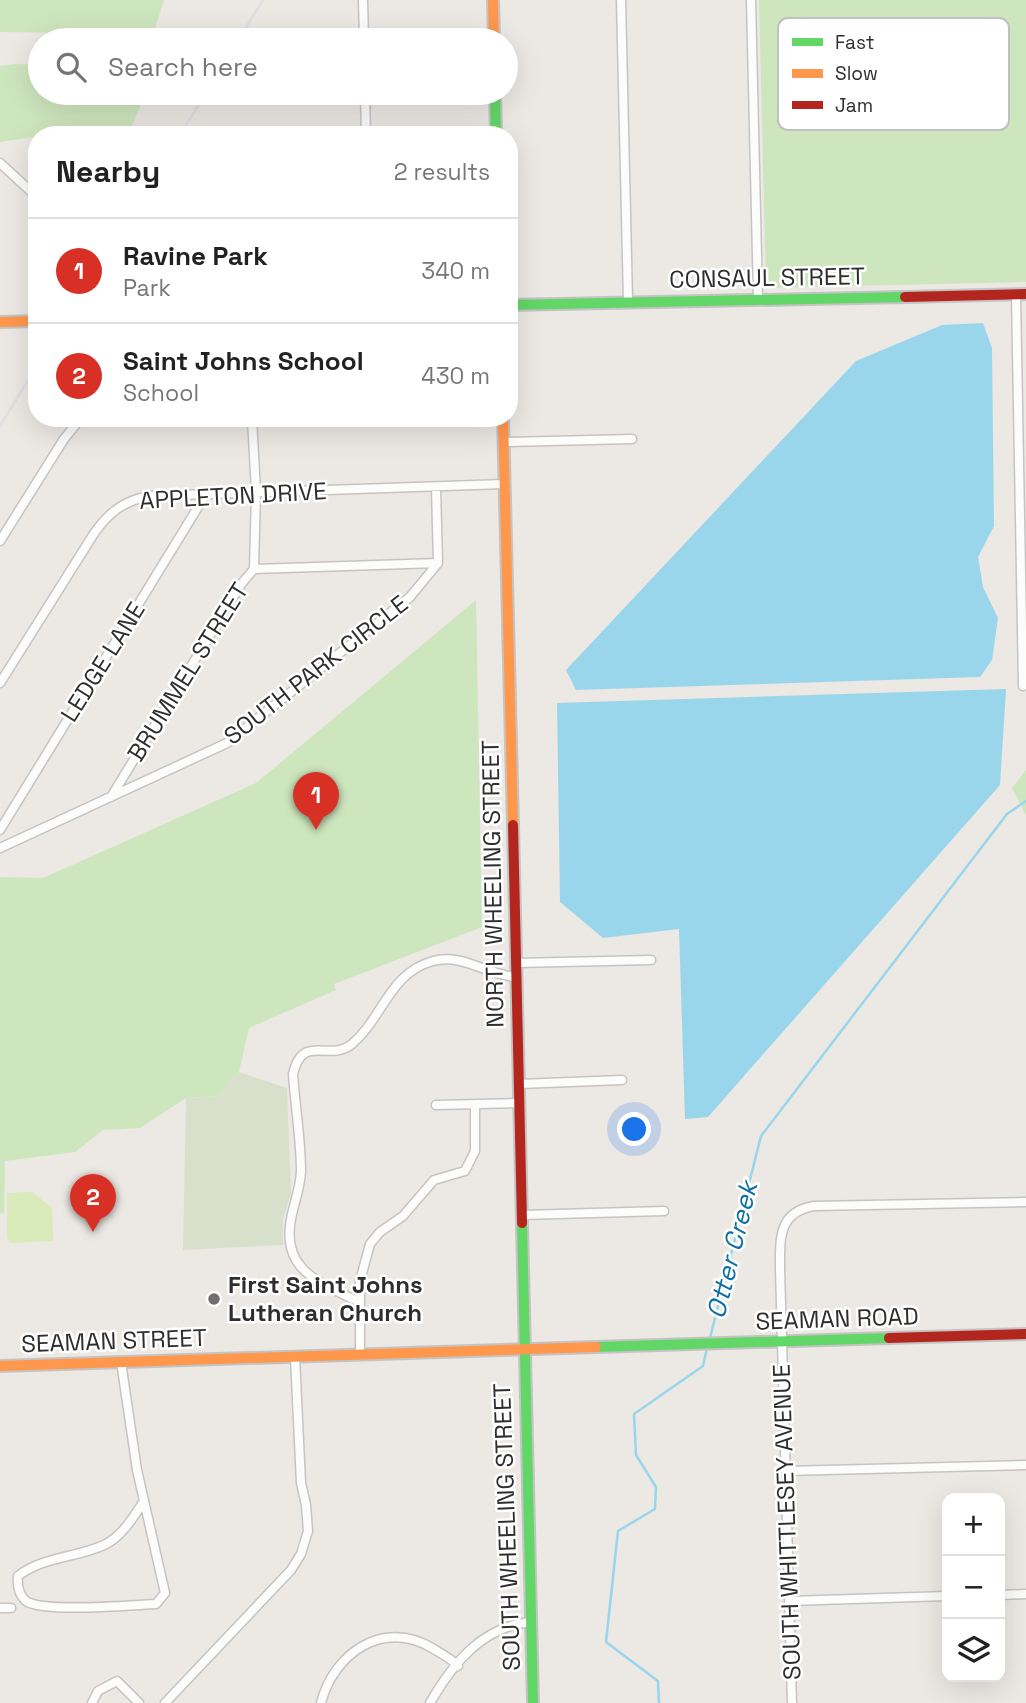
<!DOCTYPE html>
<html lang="en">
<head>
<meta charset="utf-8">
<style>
	body { margin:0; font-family:"Space Grotesk",sans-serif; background:#f6f6f6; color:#222 }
	.controls { position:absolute; right:21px; bottom:21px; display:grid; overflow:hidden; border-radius:14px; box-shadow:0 7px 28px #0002 }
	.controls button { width:63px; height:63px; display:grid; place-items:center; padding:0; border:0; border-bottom:2px solid #e0e0e0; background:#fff; color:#222; font:35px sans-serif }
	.you { position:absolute; left:635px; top:1130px; width:24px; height:24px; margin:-18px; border:5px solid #fff; border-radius:50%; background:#1a73e8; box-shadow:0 0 0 10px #1a73e833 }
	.badge { display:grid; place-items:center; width:46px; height:46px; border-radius:50%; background:#d93025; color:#fff; font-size:23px; font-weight:700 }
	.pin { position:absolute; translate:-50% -58px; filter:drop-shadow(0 2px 4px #0008) }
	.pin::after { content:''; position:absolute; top:37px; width:24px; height:21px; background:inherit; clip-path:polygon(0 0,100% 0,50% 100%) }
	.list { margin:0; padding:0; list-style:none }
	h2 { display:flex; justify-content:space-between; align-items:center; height:91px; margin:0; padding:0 28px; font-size:30px }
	h2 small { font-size:23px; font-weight:400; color:#767676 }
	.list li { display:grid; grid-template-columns:46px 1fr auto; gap:21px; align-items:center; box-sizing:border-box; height:105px; padding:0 28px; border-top:2px solid #e0e0e0 }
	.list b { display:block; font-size:26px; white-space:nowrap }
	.list p { margin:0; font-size:23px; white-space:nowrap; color:#767676 }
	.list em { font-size:23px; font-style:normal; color:#767676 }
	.icon { flex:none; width:38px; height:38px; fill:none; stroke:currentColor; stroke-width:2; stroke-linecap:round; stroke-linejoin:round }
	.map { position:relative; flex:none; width:1026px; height:1703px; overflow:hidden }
	.search { position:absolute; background:#fff; box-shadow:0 7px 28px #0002; left:28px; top:28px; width:490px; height:77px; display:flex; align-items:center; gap:18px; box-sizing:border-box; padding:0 24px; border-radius:38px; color:#767676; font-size:26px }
	.panel { position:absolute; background:#fff; box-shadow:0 7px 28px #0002; left:28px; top:126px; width:490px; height:301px; border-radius:28px }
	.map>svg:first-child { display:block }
	.green { fill:#cee6be }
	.cemetery { fill:#d8e0cc }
	.pitch { fill:#d9eabb }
	.water { fill:#99d6ec }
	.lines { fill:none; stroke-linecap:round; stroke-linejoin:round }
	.stream { stroke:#99d6ec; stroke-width:2.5 }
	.street-casing { stroke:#c5c4c5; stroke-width:11 }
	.fast-casing { stroke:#c5c4c5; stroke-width:14 }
	.slow-casing { stroke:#c5c4c5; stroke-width:14 }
	.jam-casing { stroke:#c5c4c5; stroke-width:14 }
	.street { stroke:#fcfcfb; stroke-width:8 }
	.fast { stroke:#63d668; stroke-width:10 }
	.slow { stroke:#ff974d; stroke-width:10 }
	.jam { stroke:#b3261e; stroke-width:10 }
	.rail { stroke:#dfdfe1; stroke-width:2.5 }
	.poi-dot { fill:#706f6e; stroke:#fff; stroke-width:2.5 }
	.labels { text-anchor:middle; stroke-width:5; stroke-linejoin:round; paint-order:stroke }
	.street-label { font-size:24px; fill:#2e2e2e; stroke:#fff }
	.poi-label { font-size:24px; font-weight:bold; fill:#2e2e2e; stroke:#fff; text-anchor:start }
	.water-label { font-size:26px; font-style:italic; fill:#0d6fa3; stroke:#fff }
	.key { fill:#fff; stroke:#c0c0c0; stroke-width:2 }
	.key-label { font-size:19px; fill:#2e2e2e }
</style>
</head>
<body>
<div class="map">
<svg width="1026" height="1703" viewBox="0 0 1026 1703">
	<rect width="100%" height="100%" fill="#ece8e4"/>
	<path class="green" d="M0,0H164L153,34L0,32Z
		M759,0H1026V282L766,288Z
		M15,64L40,65V93H146L128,135L53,134L0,142V66Z
		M476,600L482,927L334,984L336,990L249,1028L239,1072L218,1096L186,1098L140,1128L103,1130L75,1152L5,1161L4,1213L0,1214V877L43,878L256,783Z
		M1026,770V815L1012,788Z"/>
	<path class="cemetery" d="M239,1072L287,1088L291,1193L283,1220V1245L183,1250L186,1098L218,1096Z"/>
	<path class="pitch" d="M32,1192L52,1208L53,1241L11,1243L7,1238V1193Z"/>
	<path class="water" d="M983,323L992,348L994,526L978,557L983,587L998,618L992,660L980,677L576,690L566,670L856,361L942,325Z
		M1006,689L1000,785L708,1117L685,1119L679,929L603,938L560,902L557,703Z"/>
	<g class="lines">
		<path class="stream" d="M709,1342L761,1136L1007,814L1026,801
			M659,1703L658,1681L606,1642L618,1531L655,1509L656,1487L636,1455L634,1414L703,1366L707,1348"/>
		<g class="street-casing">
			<path id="street" d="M363,0L364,40
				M621,0L628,301
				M751,0L758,299
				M365,93L366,135
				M0,163L37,197
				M1016,294L1023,686
				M503,442L632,439
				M0,541L64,439L81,418
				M254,569L438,563
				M0,683L93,535C108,513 123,501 149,496L504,484
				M111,797L242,583L254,569L256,492L252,418
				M0,830L206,494
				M0,848L227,743L410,597L438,563L436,488
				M516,963L651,960
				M519,1084L622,1080
				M436,1105L520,1103
				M522,1215L664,1211
				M359,1302C321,1283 281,1271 291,1219C294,1203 300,1189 301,1172C301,1139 295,1106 293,1074C303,1032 329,1063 352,1044C383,1018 389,973 433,961C462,953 487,975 516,977
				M360,1355V1281L370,1244L380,1232L403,1216L434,1180L465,1171L475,1151V1105
				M121,1362L137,1470L165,1593L156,1604C132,1605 42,1613 26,1601C19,1595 17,1586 18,1576C44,1556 76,1558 104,1545C122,1537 134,1516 144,1501
				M786,1471L1026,1465
				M1000,1595L1026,1594
				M789,1601L947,1596
				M0,1608H11
				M92,1703L98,1691L117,1681L139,1703
				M165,1703L291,1570L301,1554L308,1531L306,1505L301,1483L295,1357
				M321,1703C334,1653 383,1619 432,1648C440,1653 452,1659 458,1666
				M430,1703C453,1663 483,1626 531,1622
				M792,1703L780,1268C780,1239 778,1212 814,1206L1026,1202"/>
		</g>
		<g class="fast-casing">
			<path id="fast" d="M495,93L496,135
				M509,305L905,297
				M522,1223L533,1703
				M596,1347L889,1338"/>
		</g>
		<g class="slow-casing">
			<path id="slow" d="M493,0L494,40
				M0,322L37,321
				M503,418L513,825
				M0,1366L596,1347"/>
		</g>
		<g class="jam-casing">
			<path id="jam" d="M905,297L1026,294
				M513,825L522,1223
				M889,1338L1026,1334"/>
		</g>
		<use href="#street" class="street"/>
		<use href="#fast" class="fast"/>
		<use href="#slow" class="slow"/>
		<use href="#jam" class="jam"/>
		<path class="rail" d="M238,40L263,0
			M180,135L206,93
			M0,426L37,366"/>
	</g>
	<circle class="poi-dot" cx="214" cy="1299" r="7"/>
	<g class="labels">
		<g class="street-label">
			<text transform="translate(767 278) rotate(-1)" y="8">CONSAUL STREET</text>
			<text transform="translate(233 496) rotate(-3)" y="8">APPLETON DRIVE</text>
			<text transform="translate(103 662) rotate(-58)" y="8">LEDGE LANE</text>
			<text transform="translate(316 670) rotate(-38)" y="8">SOUTH PARK CIRCLE</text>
			<text transform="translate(188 672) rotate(-58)" y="8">BRUMMEL STREET</text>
			<text transform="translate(493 884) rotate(-91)" y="8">NORTH WHEELING STREET</text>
			<text transform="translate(837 1319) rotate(-2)" y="8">SEAMAN ROAD</text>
			<text transform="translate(114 1341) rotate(-2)" y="8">SEAMAN STREET</text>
			<text transform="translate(787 1522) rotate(-92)" y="8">SOUTH WHITTLESEY AVENUE</text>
			<text transform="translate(507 1527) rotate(-92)" y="8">SOUTH WHEELING STREET</text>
		</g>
		<g class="poi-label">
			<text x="228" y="1293">First Saint Johns<tspan x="228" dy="28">Lutheran Church</tspan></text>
		</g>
		<g class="water-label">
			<text transform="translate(732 1250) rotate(-76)" y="9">Otter Creek</text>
		</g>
	</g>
	<rect x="778" y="18" width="231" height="112" rx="10" class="key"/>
	<rect x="792" y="38" width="31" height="8" fill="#63d668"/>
	<rect x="792" y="69" width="31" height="9" fill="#ff974d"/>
	<rect x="792" y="101" width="31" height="8" fill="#b3261e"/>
	<g class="key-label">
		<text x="835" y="49">Fast</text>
		<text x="835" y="80">Slow</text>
		<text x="835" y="112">Jam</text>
	</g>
</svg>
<div class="controls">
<button>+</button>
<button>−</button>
<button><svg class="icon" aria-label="layers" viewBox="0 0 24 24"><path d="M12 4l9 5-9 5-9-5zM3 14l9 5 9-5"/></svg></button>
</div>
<div class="you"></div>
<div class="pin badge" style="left:316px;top:830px">1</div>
<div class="pin badge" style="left:93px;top:1232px">2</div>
<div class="search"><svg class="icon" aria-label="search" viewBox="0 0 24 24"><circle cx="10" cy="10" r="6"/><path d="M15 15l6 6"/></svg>Search here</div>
<section class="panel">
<h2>Nearby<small>2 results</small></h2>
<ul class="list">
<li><span class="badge">1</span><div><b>Ravine Park</b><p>Park</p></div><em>340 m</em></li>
<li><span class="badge">2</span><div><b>Saint Johns School</b><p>School</p></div><em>430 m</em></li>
</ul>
</section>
</div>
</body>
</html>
